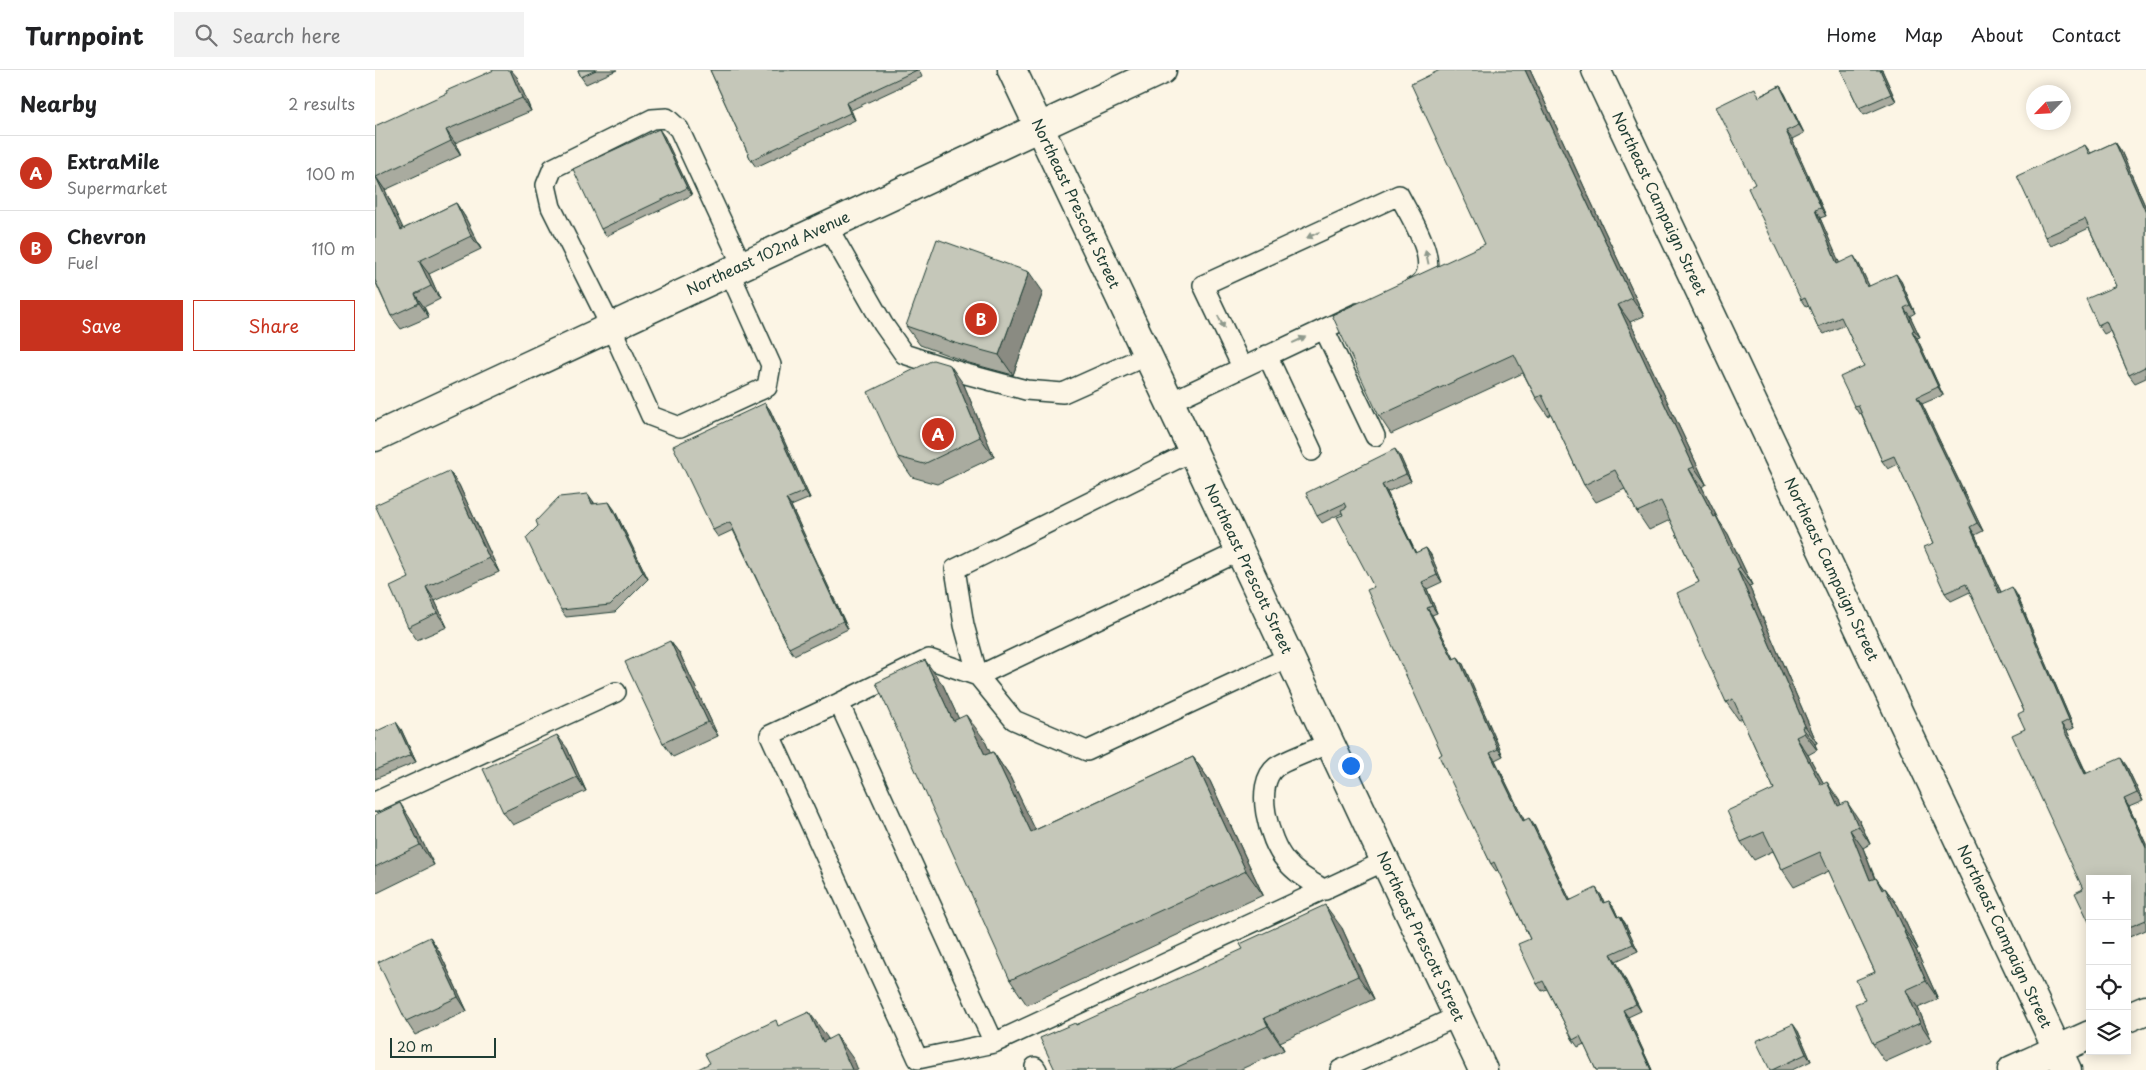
<!DOCTYPE html>
<html lang="en">
<head>
<meta charset="utf-8">
<style>
	body { margin:0; font-family:"Playpen Sans",sans-serif; background:#f2f2f2; color:#202124 }
	.controls { position:absolute; right:15px; bottom:15px; display:grid; overflow:hidden; border-radius:0px; box-shadow:0 2px 12px #0003 }
	.controls button { width:45px; height:45px; display:grid; place-items:center; padding:0; border:0; border-bottom:1px solid #e0e0e0; background:#fff; color:#202124; font:25px sans-serif }
	.compass { position:absolute; left:1651px; top:15px; width:45px; height:45px; border-radius:50%; background:#fff; box-shadow:0 2px 12px #0003; rotate:245deg }
	.scale { position:absolute; left:15px; bottom:12px; width:106px; box-sizing:border-box; padding-left:5px; border:2px solid #1f3d34; border-top:0; font-size:14px; line-height:18px; white-space:nowrap; color:#1f3d34; -webkit-text-stroke:4px #fcf5e5; paint-order:stroke }
	.you { position:absolute; left:975px; top:695px; width:18px; height:18px; margin:-12px; border:4px solid #fff; border-radius:50%; background:#1a73e8; box-shadow:0 0 0 8px #1a73e833 }
	.badge { display:grid; place-items:center; width:32px; height:32px; border-radius:50%; background:#c8321e; color:#fff; font-size:16px; font-weight:700 }
	.pin { position:absolute; translate:-50% -50%; border:2px solid #fff; box-shadow:0 1px 5px #0006 }
	.list { margin:0; padding:0; list-style:none }
	h2 { display:flex; justify-content:space-between; align-items:center; height:65px; margin:0; padding:0 20px; font-size:21px }
	h2 small { font-size:16px; font-weight:400; color:#757577 }
	.list li { display:grid; grid-template-columns:32px 1fr auto; gap:15px; align-items:center; box-sizing:border-box; height:75px; padding:0 20px; border-top:1px solid #e0e0e0 }
	.list b { display:block; font-size:19px; white-space:nowrap }
	.list p { margin:0; font-size:16px; white-space:nowrap; color:#757577 }
	.list em { font-size:16px; font-style:normal; color:#757577 }
	.actions { display:flex; gap:10px; padding:15px 20px }
	.actions a { flex:1; padding:11px 0; border:1px solid #c8321e; border-radius:0px; text-align:center; font-size:18px; color:#c8321e }
	.actions .main { background:#c8321e; color:#fff }
	.icon { flex:none; width:28px; height:28px; fill:none; stroke:currentColor; stroke-width:2; stroke-linecap:round; stroke-linejoin:round }
	.map { position:relative; flex:none; width:1771px; height:1000px; overflow:hidden }
	header { display:flex; align-items:center; gap:30px; box-sizing:border-box; height:70px; padding:0 25px; background:#fff; border-bottom:1px solid #e0e0e0 }
	header strong { font-size:24px }
	nav { display:flex; gap:28px; margin-inline-start:auto; font-size:18px }
	.search { width:350px; height:45px; background:#f2f2f2; display:flex; align-items:center; gap:12px; box-sizing:border-box; padding:0 18px; border-radius:0px; color:#757577; font-size:19px }
	main { display:flex }
	aside { flex:1; background:#fff }
	.map>svg:first-child { display:block }
	.lines { fill:none; stroke-linecap:round; stroke-linejoin:round }
	.service-casing { stroke:#1f3d34; stroke-width:22 }
	.minor-casing { stroke:#1f3d34; stroke-width:31 }
	.tertiary-casing { stroke:#1f3d34; stroke-width:31 }
	.secondary-casing { stroke:#1f3d34; stroke-width:31 }
	.service { stroke:#fcf5e5; stroke-width:19 }
	.minor { stroke:#fcf5e5; stroke-width:28 }
	.tertiary { stroke:#fcf5e5; stroke-width:28 }
	.secondary { stroke:#fcf5e5; stroke-width:28 }
	.wall { fill:#a9ab9f; stroke:#1f3d34 }
	.shaded-wall { fill:#8a8b82; stroke:#1f3d34 }
	.building { fill:#c5c7b9; stroke:#1f3d34 }
	.oneway { fill:#8e998c }
	.labels { text-anchor:middle; stroke-width:5; stroke-linejoin:round; paint-order:stroke }
	.street-label { font-size:15px; fill:#1f3d34; stroke:#fcf5e5 }
</style>
</head>
<body>
<header>
<strong>Turnpoint</strong>
<div class="search"><svg class="icon" aria-label="search" viewBox="0 0 24 24"><circle cx="10" cy="10" r="6"/><path d="M15 15l6 6"/></svg>Search here</div>
<nav><a>Home</a><a>Map</a><a>About</a><a>Contact</a></nav>
</header>
<main>
<aside>
<h2>Nearby<small>2 results</small></h2>
<ul class="list">
<li><span class="badge">A</span><div><b>ExtraMile</b><p>Supermarket</p></div><em>100 m</em></li>
<li><span class="badge">B</span><div><b>Chevron</b><p>Fuel</p></div><em>110 m</em></li>
</ul>
<div class="actions"><a class="main">Save</a><a>Share</a></div>
</aside>
<div class="map">
<svg width="1771" height="1000" viewBox="0 0 1771 1000">
	<rect width="100%" height="100%" fill="#fcf5e5"/>
	<filter id="ink" filterUnits="userSpaceOnUse"><feTurbulence type="fractalNoise" baseFrequency=".02" numOctaves="2"/><feDisplacementMap in="SourceGraphic" scale="10" xChannelSelector="R" yChannelSelector="G"/><feConvolveMatrix kernelMatrix="1 2 1 2 8 2 1 2 1" color-interpolation-filters="sRGB"/></filter>
	<g filter="url(#ink)">
		<g class="lines">
			<g class="service-casing">
				<path id="service" d="M452,156L508,254L529,284L591,304L651,320L688,323L773,285
					M354,201L396,295L392,317L305,357L276,346L236,257L176,137L171,115L178,98L277,49L292,48L304,59L367,195
					M949,259L1000,366
					M892,285L937,381
					M867,297L828,215L1024,125C1036,149 1073,201 1038,218
					M795,332L983,243
					M818,381L580,499L589,555L603,606L639,650L712,681L914,587
					M865,481L603,606L554,589L464,633L619,973L1010,791
					M464,633L395,665L543,989L619,973
					M0,732L241,622
					M950,820C935,811 921,804 910,790C894,771 878,715 901,697C910,690 942,679 954,673
					M660,997L662,1000
					M965,1000L1083,946"/>
			</g>
			<g class="minor-casing">
				<g id="minor">
					<path id="s1" d="M1221,0L1692,1000"/>
					<path d="M1752,948L1771,940"/>
					<path d="M1637,1000L1715,965"/>
				</g>
			</g>
			<g class="tertiary-casing">
				<g id="tertiary">
					<path id="s2" d="M637,0L818,381L1108,1000"/>
				</g>
			</g>
			<g class="secondary-casing">
				<g id="secondary">
					<path id="s3" d="M0,367L787,0"/>
				</g>
			</g>
			<use href="#service" class="service"/>
			<use href="#minor" class="minor"/>
			<use href="#tertiary" class="tertiary"/>
			<use href="#secondary" class="secondary"/>
		</g>
		<path class="wall" d="M203,0H242L211,14L206,7Z
			M335,0H544L547,7L476,40L480,50L381,97L376,90Z
			M1155,0L1269,246L1255,252L1331,414L1327,417L1344,451L1353,464L1377,515L1374,516L1442,673L1440,674L1442,680L1433,685L1449,714L1464,730L1466,735L1484,750L1495,774L1488,778L1500,808L1509,819L1510,818L1523,836L1543,879L1541,880L1563,929L1543,938L1557,971L1510,992L1498,974L1490,930L1500,902L1454,801L1419,817L1407,799L1398,781L1379,790L1366,772L1399,719L1367,648L1364,650L1351,632L1324,512L1295,450L1274,460L1262,442L1250,419L1221,432L1209,415L1176,344L1173,346L1161,328L1148,303L1016,364L1004,346L1110,174Z
			M1466,0H1507L1521,31L1489,45L1484,38Z
			M142,7L156,41L80,73L86,85L10,120L28,159L81,133L90,147L106,179L54,204L65,229L49,237L54,247L26,259L16,246L0,211V56Z
			M1405,16L1410,24L1429,63L1417,69L1451,146L1445,148L1464,193L1484,194L1494,216L1526,211L1540,243L1535,246L1545,267L1542,268L1568,325L1547,334L1608,461L1600,465L1626,522L1642,525L1699,658L1692,661L1712,704L1751,695L1768,731L1754,737L1771,774V860L1752,868V809L1708,819L1650,659L1649,641L1595,522L1576,531L1570,523L1559,473L1523,394L1513,399L1507,391L1486,343L1484,344L1479,336L1489,296L1470,255L1449,264L1443,257L1434,236L1431,237L1426,230L1380,114L1385,26Z
			M289,66L317,125L231,166L226,159Z
			M1740,72L1746,81L1771,138V308L1760,313L1754,305L1735,261L1729,264L1723,255L1741,216L1714,158L1676,176L1670,167L1710,75L1716,83Z
			M668,222L638,305L594,293L545,275L531,256Z
			M589,315L619,387L562,414L537,407L523,387Z
			M390,333L395,340L435,428L416,436L473,559L419,585L414,578L358,460L343,467L338,460Z
			M1025,386L1036,411L1012,422L1041,483L1051,478L1056,485L1067,512L1052,519L1062,543L1057,545L1079,589L1083,587L1088,594L1128,686L1120,690L1149,750L1159,755L1195,830L1226,825L1229,833L1234,831L1239,838L1243,847L1245,846L1250,853L1263,881L1241,891L1266,941L1253,947L1277,1000H1221L1209,974L1203,977L1198,970L1172,919L1167,921L1162,914L1155,869L1123,800L1121,801L1116,794L1067,684L999,517L968,445L967,443L947,453L942,446Z
			M74,401L84,415L124,502L60,531L72,557L42,570L33,557L34,508Z
			M218,431L219,433L239,439L273,509L240,542L191,547L186,540Z
			M295,571L305,584L343,666L298,687L288,673Z
			M568,615L583,648L609,669L615,684L618,682L635,707L660,760L818,687L835,711L888,825L652,935L635,910Z
			M26,659L41,692L0,709V662Z
			M192,678L211,721L138,755L128,742Z
			M0,745L38,753L59,795L0,824Z
			M967,858L999,929L905,972L909,980L864,1000H680L701,955Z
			M55,867L64,881L92,941L40,965L31,951Z
			M1423,961L1436,991L1417,1000H1395Z"/>
		<path class="shaded-wall" d="M135,0H136L142,7L156,41L147,28Z
			M1150,0H1155L1269,246L1257,228Z
			M1505,0H1507L1521,31L1516,24Z
			M1405,16L1410,24L1429,63L1424,55Z
			M471,33L476,40L480,50L475,43Z
			M284,59L289,66L317,125L312,118Z
			M71,60L80,73L86,85L76,71Z
			M1411,61L1417,69L1451,146L1446,138Z
			M1740,72L1746,81L1771,138V143Z
			M1,107L10,120L35,173L26,160Z
			M81,133L90,147L106,179L96,166Z
			M1440,140L1445,148L1468,201L1462,194Z
			M1479,186L1484,194L1498,224L1492,217Z
			M44,191L54,204L65,229L56,216Z
			M654,202L668,222L638,305L624,285Z
			M1521,204L1526,211L1540,243L1535,235Z
			M40,224L49,237L54,247L44,233Z
			M1243,235L1255,252L1331,414L1319,397Z
			M1529,238L1535,246L1545,267L1539,260Z
			M1537,261L1542,268L1568,325L1563,317Z
			M575,295L589,315L619,387L605,367Z
			M1542,327L1547,334L1608,461L1602,453Z
			M390,333L395,340L435,428L430,421Z
			M1020,379L1025,386L1036,411L1031,404Z
			M1314,399L1327,417L1344,451L1353,464L1377,515L1365,497Z
			M74,401L84,415L124,502L114,488Z
			M1007,415L1012,422L1044,490L1040,483Z
			M213,424L218,431L222,441L217,434Z
			M411,429L416,436L473,559L468,551Z
			M234,432L239,439L273,509L268,502Z
			M1595,457L1600,465L1630,531L1624,523Z
			M1051,478L1056,485L1067,512L1062,505Z
			M1362,499L1374,516L1442,673L1430,656Z
			M1047,512L1052,519L1062,543L1057,536Z
			M51,517L60,531L72,557L62,543Z
			M1637,517L1642,525L1699,658L1694,650Z
			M1052,538L1057,545L1083,596L1078,589Z
			M295,571L305,584L343,666L333,652Z
			M1083,587L1088,594L1128,686L1123,679Z
			M550,590L568,615L596,675L578,651Z
			M591,645L609,669L628,710L610,685Z
			M21,652L26,659L41,692L36,685Z
			M1686,654L1692,661L1715,712L1710,704Z
			M1427,657L1440,674L1442,680L1429,663Z
			M182,665L192,678L211,721L202,707Z
			M1421,667L1433,685L1459,732L1446,715Z
			M618,682L635,707L673,786L656,762Z
			M1115,683L1120,690L1153,758L1148,751Z
			M818,687L835,711L888,825L871,801Z
			M1746,688L1751,695L1768,731L1762,723Z
			M1452,712L1464,730L1475,754L1463,736Z
			M1749,729L1754,737L1771,774V778Z
			M1472,732L1484,750L1495,774L1483,756Z
			M25,733L38,753L59,795L45,775Z
			M1154,748L1159,755L1199,838L1194,831Z
			M1475,760L1488,778L1507,828L1495,810Z
			M1501,808L1513,825L1507,820Z
			M1221,818L1226,825L1233,841L1228,833Z
			M1510,818L1523,836L1543,879L1530,861Z
			M1234,831L1239,838L1246,854L1242,847Z
			M950,835L967,858L999,929L983,906Z
			M1245,846L1250,853L1263,881L1258,874Z
			M1529,862L1541,880L1563,929L1551,911Z
			M55,867L64,881L92,941L83,927Z
			M1236,884L1241,891L1266,941L1261,934Z
			M1531,920L1543,938L1557,971L1545,953Z
			M1248,940L1253,947L1277,1000H1276Z
			M434,942L452,967L465,997L448,972Z
			M889,948L905,972L909,980L893,956Z
			M1418,954L1423,961L1436,991L1431,984Z
			M461,965L479,990L483,1000H477Z"/>
		<path class="building" d="M119,0H135L147,28L71,60L76,71L1,107L26,160L81,133L96,166L44,191L56,216L40,224L44,233L16,246L0,210V56L72,23L71,21Z
			M203,0H221L206,7Z
			M335,0H542L471,33L475,43L376,90Z
			M1065,0H1150L1257,228L1243,235L1319,397L1314,399L1339,447L1341,446L1365,497L1362,499L1430,656L1427,657L1429,663L1421,667L1446,715L1452,712L1463,736L1472,732L1483,756L1475,760L1495,810L1501,808L1507,820L1510,818L1530,861L1529,862L1551,911L1531,920L1545,953L1498,974L1480,934L1490,930L1481,910L1500,902L1445,782L1407,799L1389,762L1366,772L1352,741L1399,719L1358,629L1351,632L1302,523L1324,512L1286,431L1262,442L1240,400L1209,415L1167,325L1161,328L1139,284L1004,346L957,245L1110,174L1036,14Z
			M1466,0H1505L1516,24L1484,38Z
			M1405,16L1424,55L1411,61L1446,138L1440,140L1462,194L1479,186L1492,217L1521,204L1535,235L1529,238L1539,260L1537,261L1563,317L1542,327L1602,453L1595,457L1624,523L1637,517L1694,650L1686,654L1710,704L1746,688L1762,723L1749,729L1771,778V850L1752,858V809H1715V854L1700,823L1708,819L1637,665L1650,659L1643,644L1649,641L1591,514L1570,523L1549,477L1559,473L1519,386L1507,391L1483,335L1479,336L1465,307L1489,296L1466,247L1443,257L1430,228L1426,230L1400,176L1373,118L1380,114L1341,37L1380,18L1384,27Z
			M284,59L312,118L226,159L198,99Z
			M1740,72L1771,143V299L1770,297L1754,305L1731,251L1723,255L1711,229L1741,216L1710,149L1670,167L1642,106L1710,75L1714,84Z
			M562,169L654,202L624,285L580,273L531,256Z
			M558,290L575,295L605,367L549,394L523,387L493,322Z
			M390,333L430,421L411,429L468,551L414,578L355,452L338,460L298,376Z
			M1020,379L1031,404L1007,415L1040,483L1051,478L1062,505L1047,512L1057,536L1052,538L1078,589L1083,587L1123,679L1115,683L1148,751L1154,748L1194,831L1221,818L1228,833L1234,831L1242,847L1245,846L1258,874L1236,884L1261,934L1248,940L1276,1000H1221L1205,966L1198,970L1168,911L1162,914L1143,874L1155,869L1119,792L1116,794L1064,686L1067,684L992,520L999,517L962,447L968,445L966,440L972,437L970,433L942,446L931,423Z
			M74,401L114,488L51,517L62,543L33,557L15,517L34,508L0,435Z
			M213,424L217,434L234,432L268,502L235,535L186,540L151,468L163,456L161,451L184,427Z
			M295,571L333,652L288,673L250,592Z
			M550,590L578,651L591,645L610,685L618,682L656,762L818,687L871,801L635,910L501,613Z
			M21,652L36,685L0,700V662Z
			M182,665L202,707L128,742L108,699Z
			M25,733L45,775L0,797V745Z
			M950,835L983,906L889,948L893,956L796,1000H680L665,968L700,953L701,955L868,879L865,874Z
			M55,867L83,927L31,951L3,892Z
			M434,942L448,972L461,965L477,1000H321L335,993L330,984L401,950L403,956Z
			M1418,954L1431,984L1397,1000H1395L1381,971Z"/>
		<defs><path id="oneway-solid" d="M-6-.8H1V-3.2L6.5 0L1 3.2V.8H-6Z" transform="scale(1.25)"/></defs>
		<g class="oneway">
			<use href="#oneway-solid" transform="translate(938 165) rotate(155)"/>
			<use href="#oneway-solid" transform="translate(1052 187) rotate(-102)"/>
			<use href="#oneway-solid" transform="translate(846 252) rotate(64)"/>
			<use href="#oneway-solid" transform="translate(924 270) rotate(-25)"/>
		</g>
	</g>
	<g class="labels">
		<g class="street-label">
			<text dy="5" stroke="none"><textPath href="#s2" startOffset="148">Northeast Prescott Street</textPath></text>
			<text dy="5" stroke="none"><textPath href="#s1" startOffset="148">Northeast Campaign Street</textPath></text>
			<text dy="5" stroke="none"><textPath href="#s3" startOffset="434">Northeast 102nd Avenue</textPath></text>
			<text dy="5" stroke="none"><textPath href="#s2" startOffset="552">Northeast Prescott Street</textPath></text>
			<text dy="5" stroke="none"><textPath href="#s1" startOffset="552">Northeast Campaign Street</textPath></text>
			<text dy="5" stroke="none"><textPath href="#s2" startOffset="958">Northeast Prescott Street</textPath></text>
			<text dy="5" stroke="none"><textPath href="#s1" startOffset="958">Northeast Campaign Street</textPath></text>
		</g>
	</g>
</svg>
<div class="controls">
<button>+</button>
<button>−</button>
<button><svg class="icon" aria-label="locate" viewBox="0 0 24 24"><circle cx="12" cy="12" r="6"/><path d="M12 2v4M12 18v4M2 12h4M18 12h4"/></svg></button>
<button><svg class="icon" aria-label="layers" viewBox="0 0 24 24"><path d="M12 4l9 5-9 5-9-5zM3 14l9 5 9-5"/></svg></button>
</div>
<svg class="compass" viewBox="-18 -18 36 36"><path d="M0-13l5 13h-10z" fill="#e53935"/><path d="M0 13l5-13h-10z" fill="#757577"/></svg>
<div class="scale">20 m</div>
<div class="you"></div>
<div class="pin badge" style="left:563px;top:364px">A</div>
<div class="pin badge" style="left:606px;top:249px">B</div>
</div>
</main>
</body>
</html>
